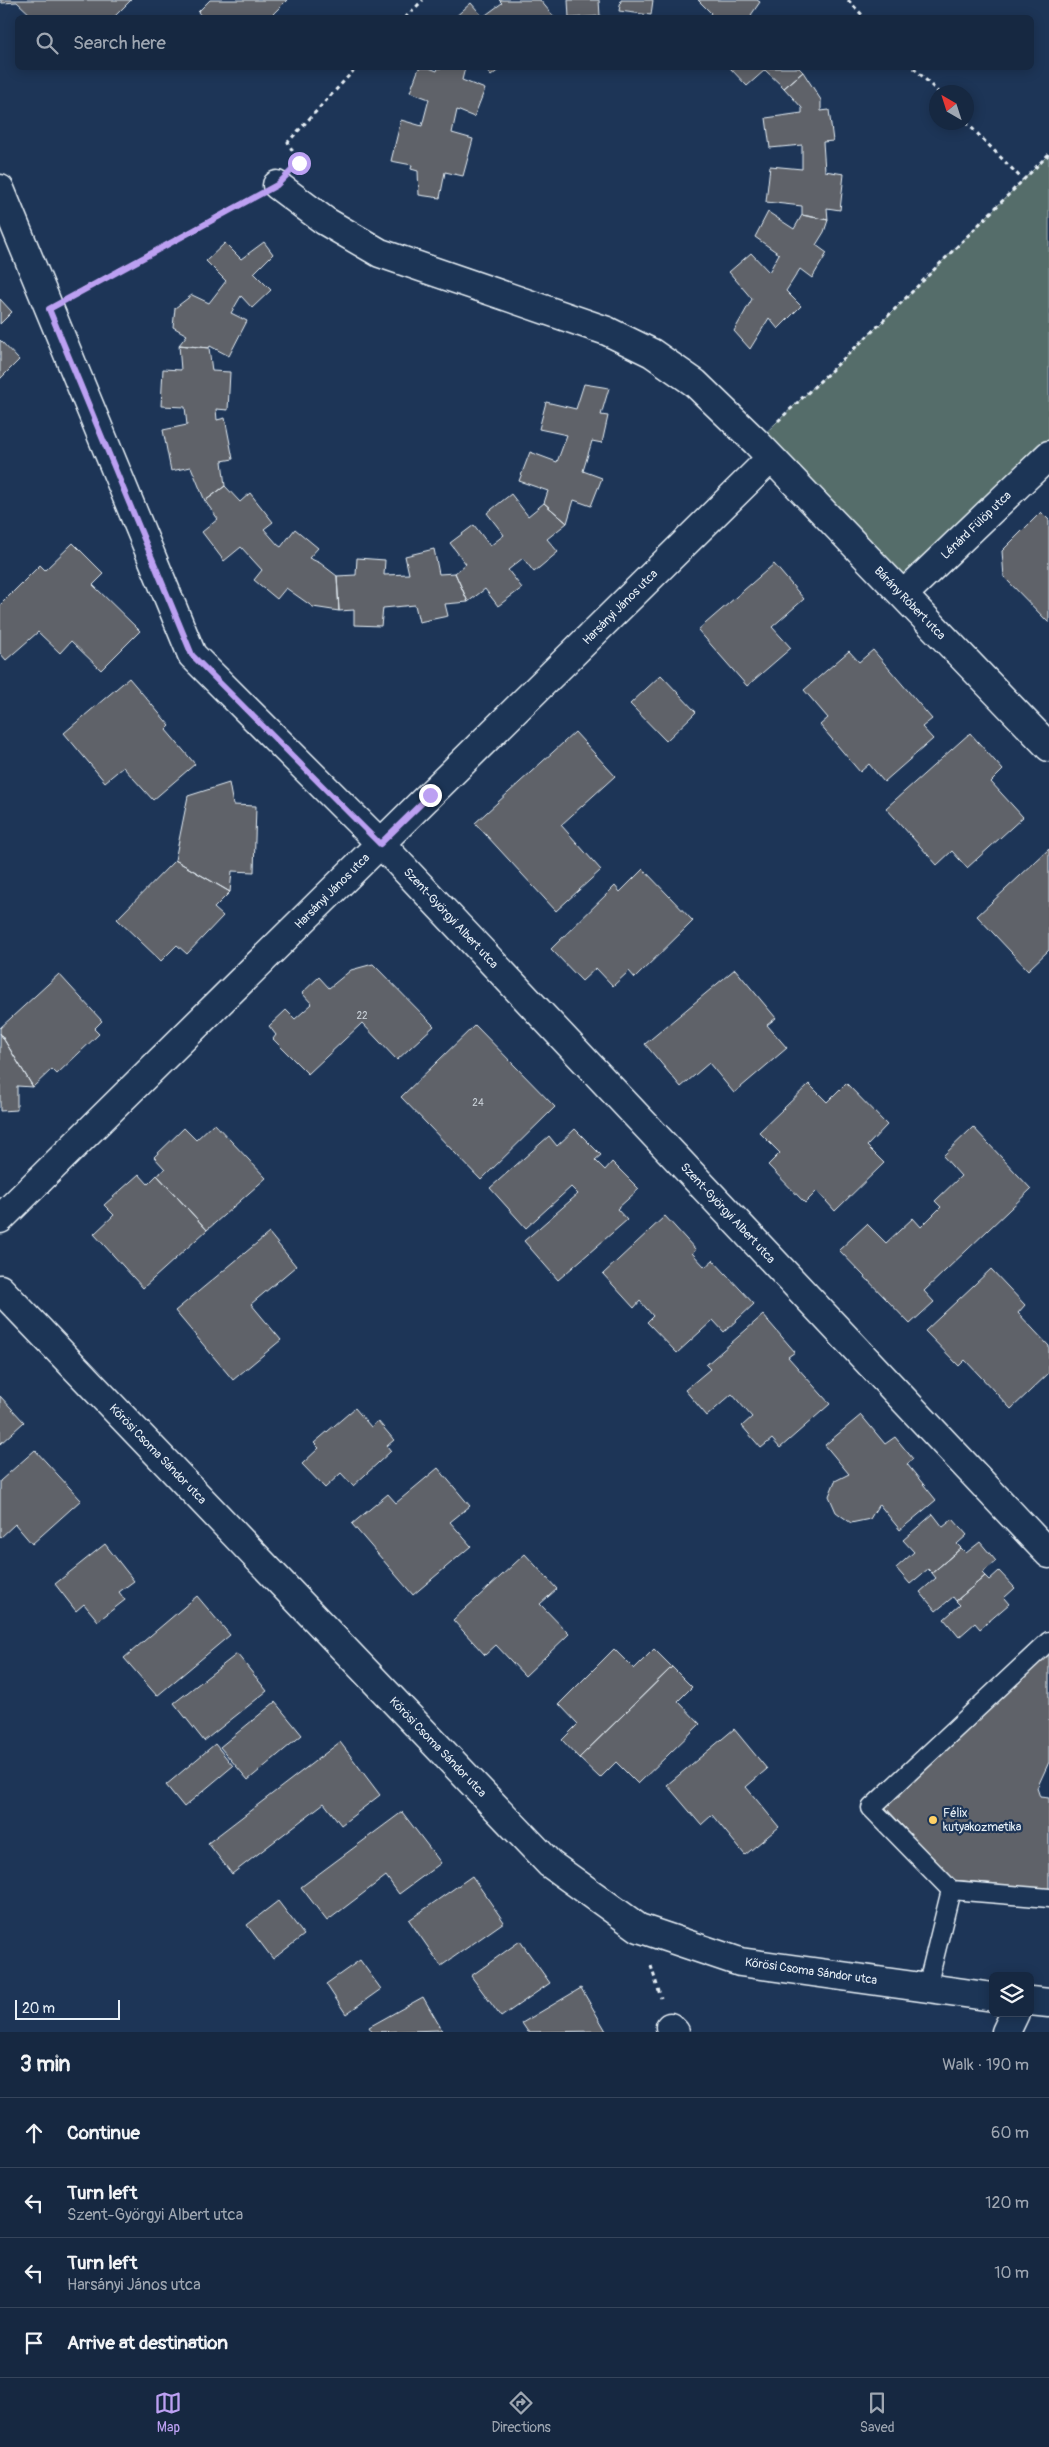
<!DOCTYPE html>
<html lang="en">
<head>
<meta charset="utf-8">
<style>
	body { margin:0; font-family:Pangolin,sans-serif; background:#1f3048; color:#f1f3f6 }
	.controls { position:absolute; right:15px; bottom:15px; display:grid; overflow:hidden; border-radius:8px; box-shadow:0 2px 12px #0003 }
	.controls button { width:45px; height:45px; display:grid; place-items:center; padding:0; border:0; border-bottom:1px solid #35445a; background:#162841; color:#f1f3f6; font:25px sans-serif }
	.compass { position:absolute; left:929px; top:85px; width:45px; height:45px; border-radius:50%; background:#162841; box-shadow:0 2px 12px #0003; rotate:321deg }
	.scale { position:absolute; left:15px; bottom:12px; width:105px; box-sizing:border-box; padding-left:5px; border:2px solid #e8f1f8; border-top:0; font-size:14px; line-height:18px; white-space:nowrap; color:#e8f1f8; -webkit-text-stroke:4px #1d3557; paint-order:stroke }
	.stop { position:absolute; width:15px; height:15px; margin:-11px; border:4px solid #bca0f2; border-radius:50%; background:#fff }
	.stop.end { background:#bca0f2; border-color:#fff; box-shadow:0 1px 5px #0008 }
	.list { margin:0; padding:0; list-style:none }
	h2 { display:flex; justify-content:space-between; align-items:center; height:65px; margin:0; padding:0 20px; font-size:21px }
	h2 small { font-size:16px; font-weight:400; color:#9ea6b1 }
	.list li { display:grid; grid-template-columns:32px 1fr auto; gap:15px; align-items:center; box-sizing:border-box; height:70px; padding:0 20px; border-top:1px solid #35445a }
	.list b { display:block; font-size:19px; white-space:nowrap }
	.list p { margin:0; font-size:16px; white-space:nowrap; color:#9ea6b1 }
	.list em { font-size:16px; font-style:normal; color:#9ea6b1 }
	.icon { flex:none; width:28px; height:28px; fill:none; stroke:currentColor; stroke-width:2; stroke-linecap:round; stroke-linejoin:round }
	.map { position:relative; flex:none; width:1049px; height:2032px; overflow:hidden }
	.search { position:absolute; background:#162841; box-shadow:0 2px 12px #0003; left:15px; right:15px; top:15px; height:55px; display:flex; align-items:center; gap:12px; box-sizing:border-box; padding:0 18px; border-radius:8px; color:#9ea6b1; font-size:19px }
	.sheet { height:345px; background:#162841 }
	nav { display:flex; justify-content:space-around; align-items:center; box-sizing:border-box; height:70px; border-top:1px solid #35445a; background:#162841; font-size:14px; color:#9ea6b1 }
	nav a { display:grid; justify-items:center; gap:2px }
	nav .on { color:#bca0f2 }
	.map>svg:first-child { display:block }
	.green { fill:#556d6a; stroke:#9eafb1 }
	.building { fill:#5e6269; stroke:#e8f1f8 }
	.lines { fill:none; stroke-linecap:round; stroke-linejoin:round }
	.lane-casing { stroke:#e8f1f8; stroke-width:21 }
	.street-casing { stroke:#e8f1f8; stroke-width:31 }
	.path { stroke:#e8f1f8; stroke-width:3; stroke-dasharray:4 4; stroke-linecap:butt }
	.lane { stroke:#1d3557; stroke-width:18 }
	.street { stroke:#1d3557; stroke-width:28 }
	.route { stroke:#bca0f2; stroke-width:6 }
	.poi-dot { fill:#ffd166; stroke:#1d3557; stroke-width:2 }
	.labels { text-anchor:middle; stroke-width:4.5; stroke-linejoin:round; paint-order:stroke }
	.number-label { font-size:10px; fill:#c6cdd4 }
	.street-label { font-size:12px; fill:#e8f1f8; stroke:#1d3557 }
	.poi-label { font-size:12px; fill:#e8f1f8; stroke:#1d3557; text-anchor:start }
</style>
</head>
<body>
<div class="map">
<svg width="1049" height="2032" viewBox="0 0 1049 2032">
	<rect width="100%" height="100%" fill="#1d3557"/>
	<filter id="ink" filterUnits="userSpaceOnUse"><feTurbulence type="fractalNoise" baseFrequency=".02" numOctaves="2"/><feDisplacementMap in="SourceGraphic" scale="10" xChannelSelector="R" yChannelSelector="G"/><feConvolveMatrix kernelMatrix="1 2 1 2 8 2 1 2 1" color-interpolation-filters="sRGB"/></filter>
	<g filter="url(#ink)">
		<path class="green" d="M1049,154V455L903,595L756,442L878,326Z"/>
		<path class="building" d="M0,0H131L113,18H34L17,2L2,3Z
			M210,0H287L269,18H203L198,12Z
			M499,0H540L555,18H454L471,3L483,17L502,3Z
			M568,0H599L600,16L569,18Z
			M621,0H653L651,15L619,11Z
			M698,0H757L760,2L751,15L753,18H707L711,13Z
			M419,68H429L437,71L438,68H465L462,80L485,89L474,117L457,110L452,133L473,139L463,176L445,172L440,198L419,195L418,171L411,169L412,165L391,161L401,120L422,126L429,99L410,92Z
			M484,68H501L491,76Z
			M730,68H799L803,72L784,88L765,70L747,86Z
			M803,72L821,100V111L829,110L833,141L823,142L825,171L844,174L840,210L827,208L828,220L802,215V206L766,202L770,166L802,169V145L770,148L766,118L802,113V108L784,88Z
			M768,212L794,229L802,215L828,220L824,232L816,245L827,253L812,278L800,269L786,291L801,306L778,329L769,318L750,349L734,331L752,299L729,272L751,253L769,272L779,254L755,237Z
			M264,242L273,254L254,273L271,290L252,308L241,296L231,313L247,321L229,356L210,346L209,348L179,345L187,335L173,327L175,308L192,295L209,303L226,281L206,261L225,243L241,259Z
			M0,299L12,312L0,324Z
			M0,340L19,360L0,379Z
			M179,345L209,348L212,371L230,372L228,410L216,409L217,420L225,418L233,459L222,461L225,486L205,501L191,467L171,471L163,430L187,425L185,407L161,406L163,369L181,370Z
			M584,384L609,388L601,415L608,416L602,443L592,441L583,471L602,478L591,506L574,500L567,523L544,503L548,491L519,481L530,452L557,462L567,435L539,429L546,402L576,409Z
			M225,486L240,502L250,493L273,522L264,529L278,545L281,547L295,529L318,548L309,558L320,563L337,576L339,611L313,607L286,588L277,599L254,580L262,570L241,547L224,561L202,532L218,519L205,501Z
			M511,494L528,516L544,503L567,523L547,539L558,552L534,572L523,558L508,570L522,588L498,606L485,589L468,602L455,573L466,564L450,543L474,525L490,546L504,535L487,513Z
			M1041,512L1049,520V623L1004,577L1002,551Z
			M73,543L104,574L93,585L140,631L101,670L71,641L60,653L38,632L6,660L0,653V605L40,565L45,570Z
			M434,549L439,574L455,573L468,602L445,604L448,616L419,622L415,605L383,608L381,626L354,625V610L339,611L337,576L356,575L357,558L385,560L384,575L409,574L405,556Z
			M774,564L804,599L772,627L791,648L747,686L698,630Z
			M873,650L932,719L922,727L933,739L884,782L869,764L860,772L820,725L828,718L804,690L849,651L859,662Z
			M661,675L696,712L666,741L630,704Z
			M129,678L170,726L166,730L195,764L153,800L123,767L105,782L64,733Z
			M575,732L615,776L561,825L601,870L556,911L475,823Z
			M970,733L1003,770L991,782L1023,817L967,868L952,851L937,865L886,808Z
			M229,783L233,805L256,806L254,872L232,871L230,892L175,860L188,796Z
			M1049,849V950L1028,970L977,916Z
			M175,860L230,892L214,908L223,916L187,954L177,945L161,961L117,919Z
			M643,869L693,921L635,978L629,971L613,986L596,968L582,981L551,949L615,886L620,892Z
			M373,964L434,1026L397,1060L362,1023L308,1074L273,1039L276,1035L269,1026L286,1010L295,1019L312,1004L302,993L319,977L329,988L351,970Z
			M735,969L776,1018L767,1025L787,1048L734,1093L709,1063L681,1087L645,1044Z
			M59,974L102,1021L94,1029L99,1034L57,1074L52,1069L33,1087L0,1033V1028Z
			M475,1025L555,1107L481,1180L401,1097Z
			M0,1033L33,1087L17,1086V1110L0,1111Z
			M846,1083L887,1125L867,1146L884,1163L835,1211L817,1191L805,1203L768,1165L780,1153L759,1132L809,1084L827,1102Z
			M214,1123L266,1178L207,1230L157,1175L165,1169L154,1157L184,1128L196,1140Z
			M973,1127L1031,1189L924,1291L934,1302L910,1324L839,1250L867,1224L886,1243L913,1218L921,1227L941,1207L935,1201L961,1176L943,1156Z
			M575,1129L601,1155L595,1160L605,1170L612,1162L639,1189L617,1209L627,1220L558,1280L524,1241L578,1194L571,1187L526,1228L490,1188L549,1136L557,1146Z
			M139,1174L148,1184L157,1175L207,1230L143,1288L94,1234L114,1215L104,1205Z
			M665,1216L696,1250L692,1253L705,1267L713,1260L754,1304L724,1332L713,1320L677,1353L647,1322L653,1316L640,1301L634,1308L603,1274Z
			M269,1233L296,1266L251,1304L281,1340L233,1380L175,1311Z
			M991,1269L1025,1305L1018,1313L1049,1346V1373L1011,1409L965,1360L959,1366L925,1331Z
			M763,1315L795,1352L788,1357L830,1404L780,1448L772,1439L761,1448L742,1426L752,1417L732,1394L707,1416L685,1390L710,1369L706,1365Z
			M0,1396L24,1422L0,1444Z
			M355,1408L371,1427L378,1421L394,1440L387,1446L391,1451L353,1486L341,1473L325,1488L302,1464L319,1448L314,1443Z
			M861,1415L885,1444L895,1437L913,1459L907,1464L936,1500L900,1530L879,1504L870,1519L851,1523L836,1512L829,1496L835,1481L849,1474L825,1445Z
			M35,1450L81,1500L32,1544L15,1524L0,1538V1481Z
			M438,1468L470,1506L450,1522L471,1546L413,1595L352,1524L388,1494L396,1503Z
			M933,1514L943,1527L953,1519L967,1535L957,1544L961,1548L932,1573L928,1569L910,1584L896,1568L914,1552L903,1540Z
			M980,1542L996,1561L982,1573L985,1576L956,1601L953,1597L936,1611L920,1592L936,1578L932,1573L961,1548L966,1553Z
			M105,1544L134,1581L119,1592L125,1600L98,1621L84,1604L76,1611L55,1584Z
			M525,1554L557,1589L540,1604L569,1634L525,1676L496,1645L485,1655L453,1620Z
			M999,1571L1015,1588L1004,1598L1009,1604L980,1629L975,1623L959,1637L944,1619L960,1605L956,1601L985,1576L989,1580Z
			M197,1596L230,1635L157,1696L124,1658Z
			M1049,1648V1762L1037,1788L1040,1797L1049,1798V1889L953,1880L884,1806Z
			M614,1649L634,1669L654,1649L672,1667L579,1758L562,1740L578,1724L559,1704Z
			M237,1654L267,1691L204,1741L174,1703Z
			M672,1667L692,1687L678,1701L700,1724L638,1784L616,1762L600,1778L579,1758Z
			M275,1702L302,1735L248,1780L220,1747Z
			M734,1729L767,1769L746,1787L779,1827L745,1855L712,1815L701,1825L667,1785Z
			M340,1742L380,1795L341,1825L324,1803L232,1874L208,1843Z
			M215,1744L233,1766L184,1807L166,1785Z
			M402,1812L441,1863L399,1894L386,1876L327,1921L301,1887Z
			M472,1876L504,1922L441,1966L409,1920Z
			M278,1901L304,1935L273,1959L247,1925Z
			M520,1941L550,1983L501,2017L471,1976Z
			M360,1960L381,1989L346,2014L326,1984Z
			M581,1988L606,2031L528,2032L522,2023Z
			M423,1997L442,2030L372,2032L369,2027Z"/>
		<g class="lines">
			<g class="lane-casing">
				<path id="lane" d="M1049,1641L871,1808L951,1890L1049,1898
					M927,1987L951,1890"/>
			</g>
			<g class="street-casing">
				<path id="street" d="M277,185L325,221L380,253L607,331L652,353L695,383L756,442L1049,747
					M0,189L192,655L380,843L1049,1554
					M903,595L1049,455
					M0,1219L771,458
					M0,1289L550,1864L639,1928L740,1962L993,1997
					M1030,2001L1049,2003
					M670,2027L675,2032
					M1006,2032L1015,2013"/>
			</g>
			<path class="path" d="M848,0L865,18
				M405,18L423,0
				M914,68L938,92
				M966,122L1023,180
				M296,158L288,142L356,68
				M76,294L251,199
				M778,421L878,326L1049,154
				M651,1966L661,1998"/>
			<use href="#lane" class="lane"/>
			<use href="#street" class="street"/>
		</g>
	</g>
	<g class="lines" filter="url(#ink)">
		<path class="route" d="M299,163L277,185L49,309L192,655L380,844L430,795"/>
	</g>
	<circle class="poi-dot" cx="933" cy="1820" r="5"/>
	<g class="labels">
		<g class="number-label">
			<text x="362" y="1019">22</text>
			<text x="478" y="1106">24</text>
		</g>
		<g class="street-label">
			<text transform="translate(976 525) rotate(-44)" y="4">Lénárd Fülöp utca</text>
			<text transform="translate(910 603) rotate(46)" y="4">Bárány Róbert utca</text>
			<text transform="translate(620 607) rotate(-45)" y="4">Harsányi János utca</text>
			<text transform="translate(332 891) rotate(-45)" y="4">Harsányi János utca</text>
			<text transform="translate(451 918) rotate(47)" y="4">Szent-Györgyi Albert utca</text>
			<text transform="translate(728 1213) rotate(47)" y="4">Szent-Györgyi Albert utca</text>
			<text transform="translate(158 1454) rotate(46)" y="4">Kőrösi Csoma Sándor utca</text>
			<text transform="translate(438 1747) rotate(46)" y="4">Kőrösi Csoma Sándor utca</text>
			<text transform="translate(811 1971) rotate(8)" y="4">Kőrösi Csoma Sándor utca</text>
		</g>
		<g class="poi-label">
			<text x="943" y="1817">Félix<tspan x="943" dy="14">kutyakozmetika</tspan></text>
		</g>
	</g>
</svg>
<div class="controls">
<button><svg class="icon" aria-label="layers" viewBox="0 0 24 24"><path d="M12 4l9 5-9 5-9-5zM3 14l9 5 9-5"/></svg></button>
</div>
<svg class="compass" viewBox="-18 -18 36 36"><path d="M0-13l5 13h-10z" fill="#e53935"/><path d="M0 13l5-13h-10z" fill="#9ea6b1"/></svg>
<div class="scale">20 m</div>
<div class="stop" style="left:299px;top:163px"></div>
<div class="stop end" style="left:430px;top:795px"></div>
<div class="search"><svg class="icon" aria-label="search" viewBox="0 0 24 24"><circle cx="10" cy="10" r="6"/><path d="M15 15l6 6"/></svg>Search here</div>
</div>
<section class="sheet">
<h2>3 min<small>Walk · 190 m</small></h2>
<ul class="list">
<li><svg class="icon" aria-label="ahead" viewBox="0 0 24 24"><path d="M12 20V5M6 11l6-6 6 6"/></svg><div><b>Continue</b></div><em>60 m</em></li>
<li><svg class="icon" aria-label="left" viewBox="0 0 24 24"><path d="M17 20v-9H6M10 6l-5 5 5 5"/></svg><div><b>Turn left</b><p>Szent-Györgyi Albert utca</p></div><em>120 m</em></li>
<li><svg class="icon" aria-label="left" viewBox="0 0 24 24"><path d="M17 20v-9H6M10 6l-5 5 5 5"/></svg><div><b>Turn left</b><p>Harsányi János utca</p></div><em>10 m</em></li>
<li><svg class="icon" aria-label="arrive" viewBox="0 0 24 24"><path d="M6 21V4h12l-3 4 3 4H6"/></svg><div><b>Arrive at destination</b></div></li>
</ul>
</section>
<nav>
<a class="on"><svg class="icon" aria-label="map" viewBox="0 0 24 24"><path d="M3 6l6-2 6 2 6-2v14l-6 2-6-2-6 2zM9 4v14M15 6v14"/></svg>Map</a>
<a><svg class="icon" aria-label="directions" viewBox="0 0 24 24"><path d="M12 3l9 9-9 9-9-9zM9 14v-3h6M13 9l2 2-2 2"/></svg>Directions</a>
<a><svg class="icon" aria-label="saved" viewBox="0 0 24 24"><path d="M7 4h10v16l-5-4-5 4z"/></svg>Saved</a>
</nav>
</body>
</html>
